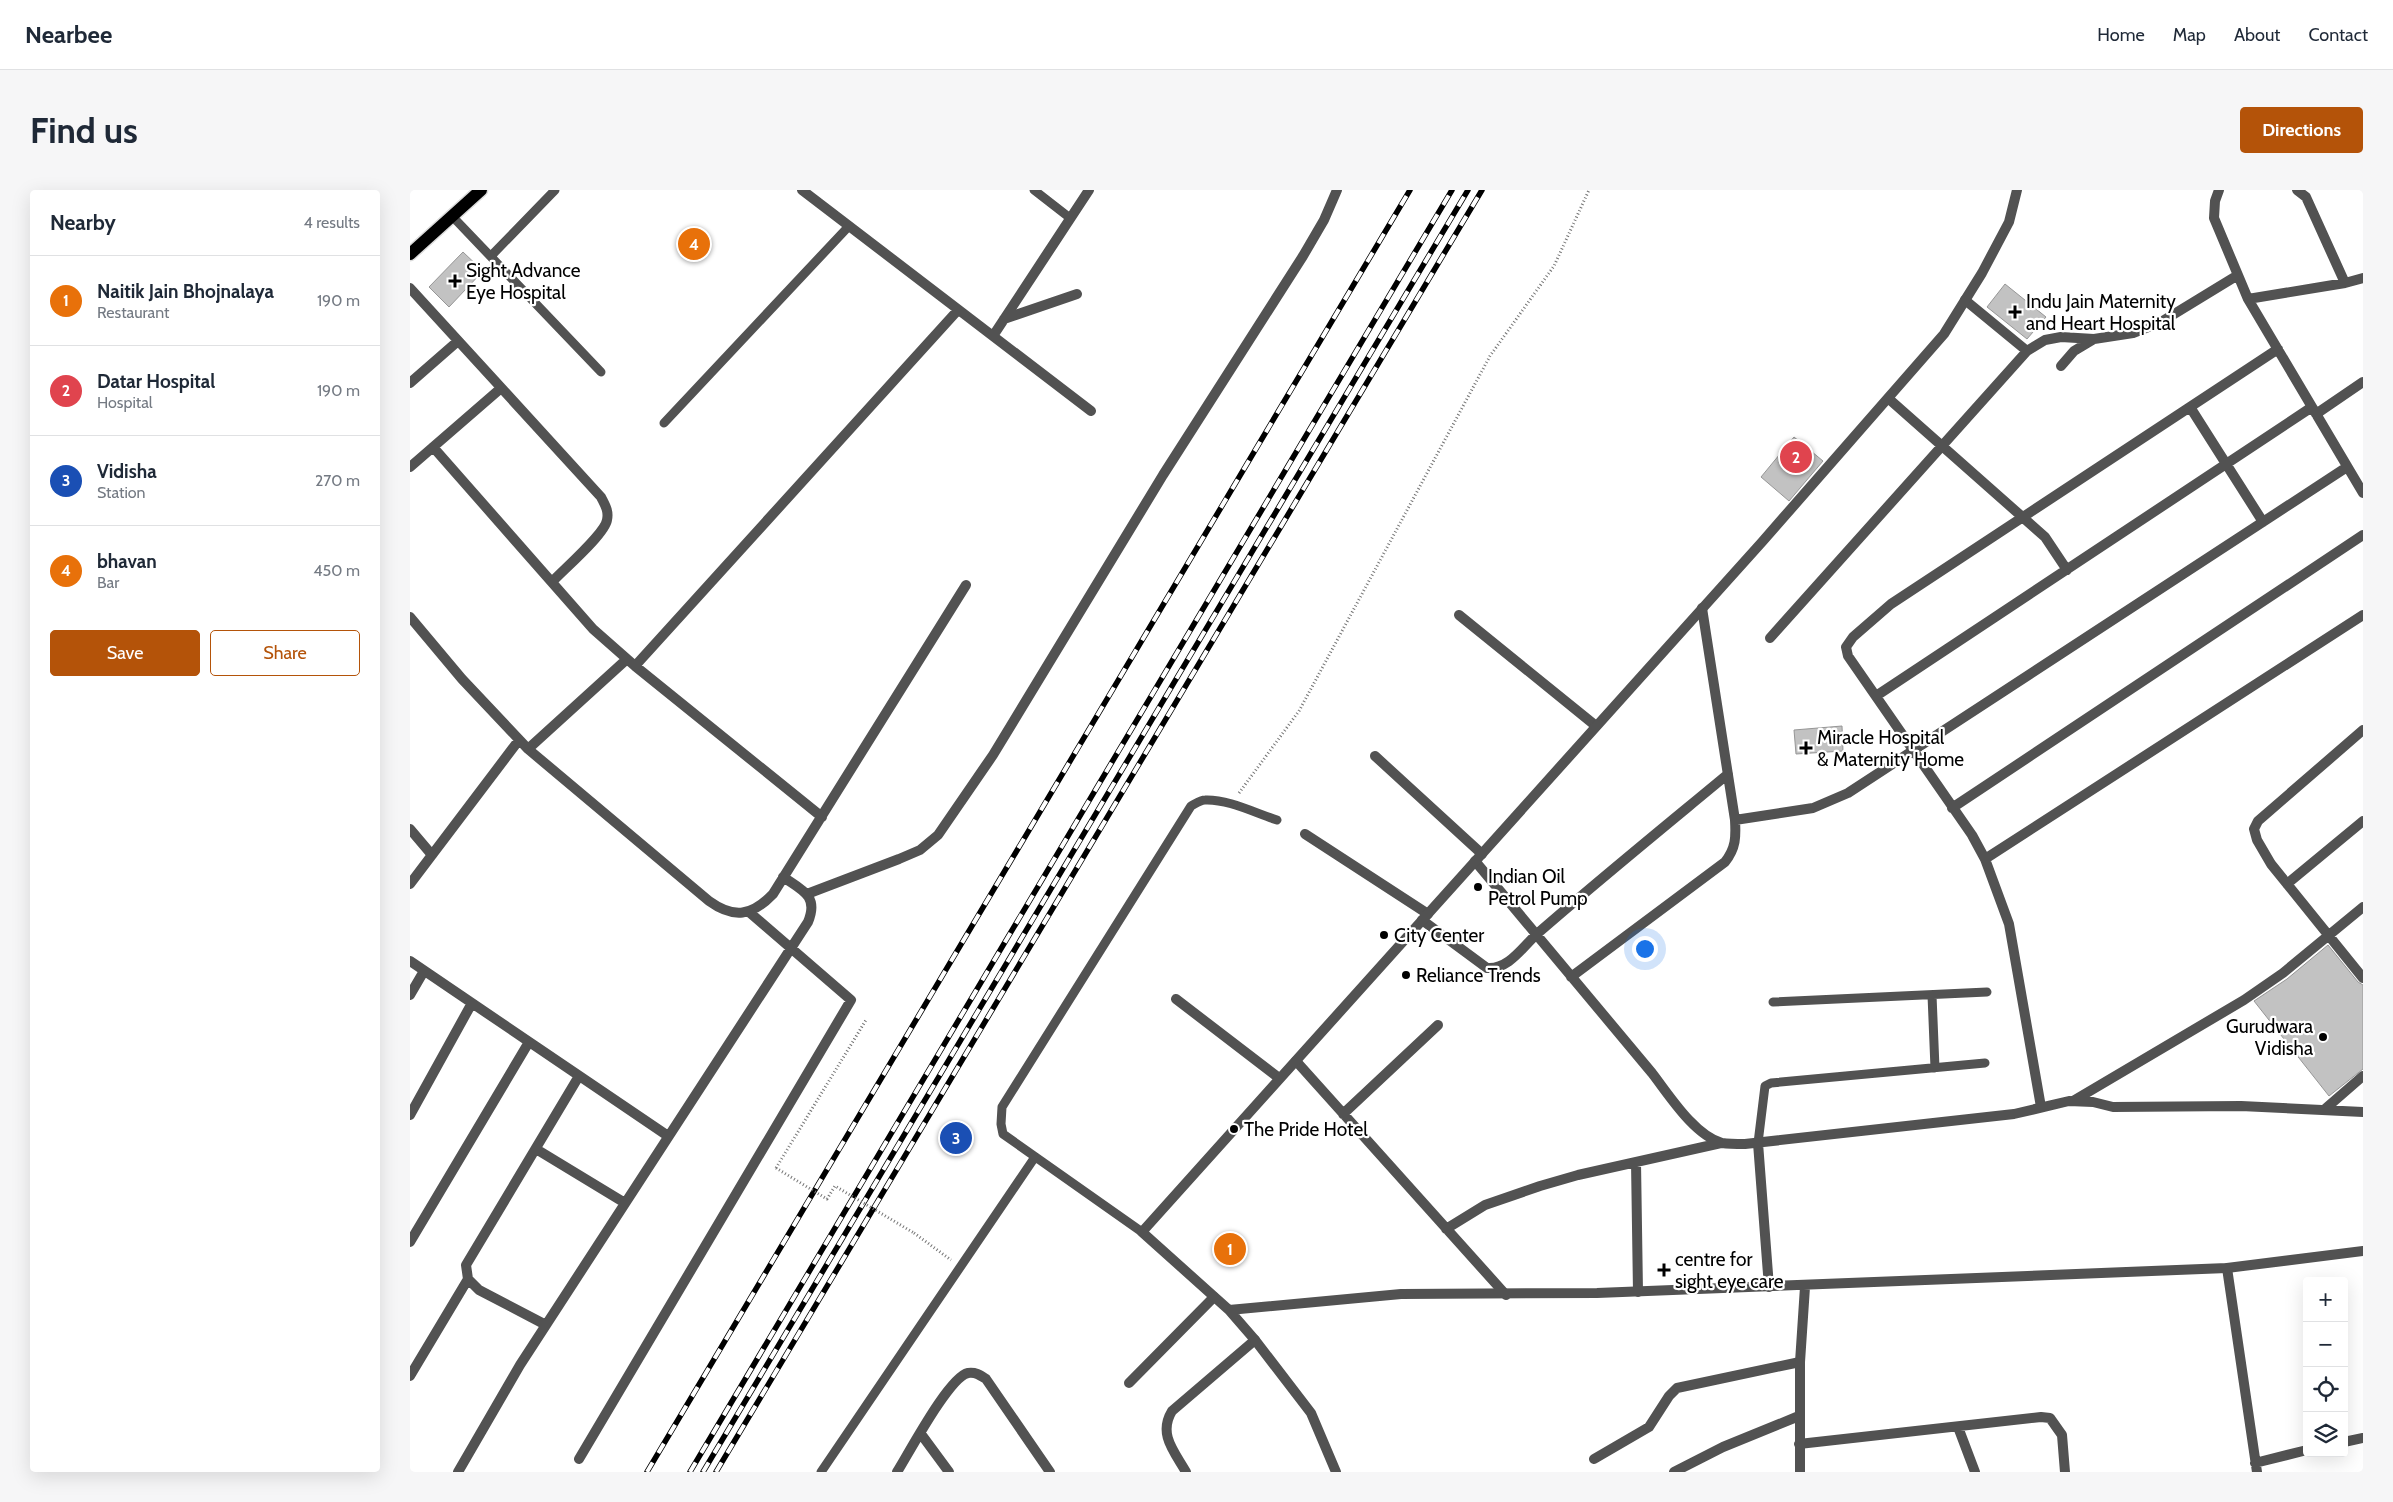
<!DOCTYPE html>
<html lang="en">
<head>
<meta charset="utf-8">
<style>
	body { margin:0; font-family:Cabin,sans-serif; background:#f6f6f7; color:#1f2937 }
	.controls { position:absolute; right:15px; bottom:15px; display:grid; overflow:hidden; border-radius:5px; box-shadow:0 5px 20px #0002 }
	.controls button { width:45px; height:45px; display:grid; place-items:center; padding:0; border:0; border-bottom:1px solid #e0e1e3; background:#fff; color:#1f2937; font:25px sans-serif }
	.you { position:absolute; left:1234px; top:758px; width:18px; height:18px; margin:-12px; border:4px solid #fff; border-radius:50%; background:#1a73e8; box-shadow:0 0 0 8px #1a73e833 }
	.badge { display:grid; place-items:center; width:32px; height:32px; border-radius:50%; background:#b45309; color:#fff; font-size:16px; font-weight:700 }
	.pin { position:absolute; translate:-50% -50%; border:2px solid #fff; box-shadow:0 1px 5px #0006 }
	.list { margin:0; padding:0; list-style:none }
	h2 { display:flex; justify-content:space-between; align-items:center; height:65px; margin:0; padding:0 20px; font-size:21px }
	h2 small { font-size:16px; font-weight:400; color:#747a83 }
	.list li { display:grid; grid-template-columns:32px 1fr auto; gap:15px; align-items:center; box-sizing:border-box; height:90px; padding:0 20px; border-top:1px solid #e0e1e3 }
	.list b { display:block; font-size:19px; white-space:nowrap }
	.list p { margin:0; font-size:16px; white-space:nowrap; color:#747a83 }
	.list em { font-size:16px; font-style:normal; color:#747a83 }
	.actions { display:flex; gap:10px; padding:15px 20px }
	.actions a { flex:1; padding:11px 0; border:1px solid #b45309; border-radius:5px; text-align:center; font-size:18px; color:#b45309 }
	.actions .main { background:#b45309; color:#fff }
	.icon { flex:none; width:28px; height:28px; fill:none; stroke:currentColor; stroke-width:2; stroke-linecap:round; stroke-linejoin:round }
	.map { position:relative; flex:none; width:1953px; height:1282px; overflow:hidden; border-radius:5px }
	header { display:flex; align-items:center; gap:30px; box-sizing:border-box; height:70px; padding:0 25px; background:#fff; border-bottom:1px solid #e0e1e3 }
	header strong { font-size:24px }
	nav { display:flex; gap:28px; margin-inline-start:auto; font-size:18px }
	.intro { display:flex; align-items:center; justify-content:space-between; box-sizing:border-box; height:120px; padding:0 30px }
	h1 { margin:0; font-size:35px }
	.button { padding:12px 22px; border-radius:5px; background:#b45309; color:#fff; font-size:18px; font-weight:700 }
	main { display:flex; gap:30px; padding:0 30px }
	aside { flex:1; background:#fff; border-radius:5px; box-shadow:0 5px 20px #0002 }
	.map>svg:first-child { display:block }
	.building { fill:#c2c2c2; stroke:#969696 }
	.lines { fill:none; stroke-linecap:round; stroke-linejoin:round }
	.primary-casing { stroke:#dbdbdb; stroke-width:15 }
	.path { stroke:#747474; stroke-width:3; stroke-dasharray:1 2.5; stroke-linecap:butt }
	.service { stroke:#525252; stroke-width:9 }
	.minor { stroke:#525252; stroke-width:10 }
	.tertiary { stroke:#525252; stroke-width:10 }
	.primary { stroke:#000; stroke-width:12 }
	.rail-casing { stroke:#000; stroke-width:5.5 }
	.rail { stroke:#fff; stroke-width:4; stroke-dasharray:11; stroke-linecap:butt }
	.path-bridge { stroke:#747474; stroke-width:3; stroke-dasharray:1 2.5; stroke-linecap:butt }
	.poi-dot { fill:#000; stroke:#fff; stroke-width:2 }
	.labels { text-anchor:middle; stroke-width:4.5; stroke-linejoin:round; paint-order:stroke }
	.poi-label { font-size:19px; fill:#000; stroke:#fff; text-anchor:start }
</style>
</head>
<body>
<header>
<strong>Nearbee</strong>
<nav><a>Home</a><a>Map</a><a>About</a><a>Contact</a></nav>
</header>
<div class="intro"><h1>Find us</h1><a class="button">Directions</a></div>
<main>
<aside>
<h2>Nearby<small>4 results</small></h2>
<ul class="list">
<li><span class="badge" style="background:#e8710a">1</span><div><b>Naitik Jain Bhojnalaya</b><p>Restaurant</p></div><em>190 m</em></li>
<li><span class="badge" style="background:#e0444e">2</span><div><b>Datar Hospital</b><p>Hospital</p></div><em>190 m</em></li>
<li><span class="badge" style="background:#1a4fb4">3</span><div><b>Vidisha</b><p>Station</p></div><em>270 m</em></li>
<li><span class="badge" style="background:#e8710a">4</span><div><b>bhavan</b><p>Bar</p></div><em>450 m</em></li>
</ul>
<div class="actions"><a class="main">Save</a><a>Share</a></div>
</aside>
<div class="map">
<svg width="1953" height="1282" viewBox="0 0 1953 1282">
	<rect width="100%" height="100%" fill="#fff"/>
	<path class="building" d="M53,62L73,81L39,117L19,97Z
		M1595,94L1636,127L1617,149L1577,117Z
		M1384,247L1413,271L1379,311L1351,287Z
		M1432,536L1433,561L1386,564L1384,540Z
		M1918,755L1948,792L1953,795V879L1919,906L1844,811L1877,789Z"/>
	<g class="lines">
		<g class="primary-casing">
			<path id="primary" d="M0,64L71,0"/>
		</g>
		<path class="path" d="M829,603L889,521L1080,166L1144,76L1179,0
			M366,978L456,830
			M504,1043L541,1070"/>
		<path class="service" d="M624,0L660,28
			M42,26L191,182
			M81,66L145,0
			M254,233L439,36
			M1522,805L1525,878
			M1363,812L1577,802
			M1348,953L1355,896L1361,893L1575,873
			M732,1042L593,944L591,934L592,917L781,616C785,614 790,610 795,610C818,609 845,623 867,630
			M411,1282L625,967"/>
		<path class="minor" d="M392,0L681,221
			M1809,0L1805,11L1804,28L1838,109L1953,303
			M1887,0L1896,7L1935,93
			M0,98L191,307C195,315 199,321 197,330C195,344 153,380 142,392
			M1838,109L1935,93L1953,88
			M1555,110L1617,161
			M594,129L667,104
			M583,146L679,0
			M1651,176L1664,161L1684,149
			M0,193L48,151
			M1479,209L1635,347L1657,380
			M1780,217L1853,332
			M1906,224L1953,192
			M23,257L183,439L225,476L412,627
			M0,277L90,199
			M1049,425L1186,536
			M0,427L52,489L118,559L299,711C324,729 342,726 363,704L556,395
			M1360,448L1617,161L1635,150L1651,147L1684,149L1723,143L1751,132L1828,85
			M225,476L548,120
			M1466,506L1902,217
			M1953,540L1848,631L1844,639L1847,650L1861,674L1953,788
			M118,559L217,469
			M965,566L1072,664
			M1542,618L1953,345
			M1325,630L1403,618L1438,603L1937,277
			M0,639L22,665
			M895,644L1018,724
			M1575,669L1953,425
			M1065,671L1242,883C1259,905 1284,945 1312,953C1319,954 1328,954 1335,954L1604,924L1659,911L1683,912L1703,917L1831,916L1953,922
			M0,694L109,550
			M1877,694L1953,631
			M397,704L489,669L510,660L528,645L583,565L753,285L893,66L914,30L927,0
			M1012,730L1077,778C1099,780 1113,756 1128,743C1190,689 1254,637 1318,584
			M0,771L258,946
			M1161,787L1315,672C1326,658 1326,647 1325,630L1292,418
			M0,805L14,781
			M766,809L869,888
			M886,871L1096,1105
			M1663,911L1834,810L1873,783L1953,717
			M1631,917L1599,734L1575,669L1562,645L1438,466L1436,457L1443,447L1481,414L1868,159
			M1915,919L1953,886
			M933,924L1028,835
			M0,925L62,813
			M1348,953L1359,1097
			M126,959L215,1013
			M1226,972L1228,1102
			M1036,1039L1075,1015L1130,996L1168,985L1311,953
			M0,1052L119,852
			M1817,1078L1847,1282
			M136,1135L69,1100L58,1089L56,1075L169,886
			M0,1186L58,1089
			M719,1193L804,1107
			M1548,1237L1565,1282
			M511,1244L539,1282
			M1934,1252L1953,1248
			M1389,1254L1631,1227L1640,1228L1652,1245L1655,1282
			M169,1269L441,810L339,722
			M1184,1269L1239,1237L1259,1206L1267,1198L1390,1172
			M1845,1273L1897,1260
			M48,1282L110,1175L398,732C409,706 392,700 373,687
			M487,1282C499,1263 539,1187 558,1183C566,1182 570,1185 576,1189L640,1282
			M776,1282C764,1261 748,1244 762,1221L845,1150
			M1264,1282L1313,1257L1389,1226"/>
		<path class="tertiary" d="M819,1120L991,1104L1187,1103L1817,1078L1953,1061
			M926,1282L901,1223L845,1150L819,1120L732,1042L1352,352L1534,144L1572,83L1599,32L1607,0
			M1390,1282V1172L1395,1097"/>
		<use href="#primary" class="primary"/>
		<g class="rail-casing">
			<path id="rail" d="M237,1282L1000,0
				M280,1282L1042,0
				M293,1282L1058,0
				M306,1282L1072,0"/>
		</g>
		<use href="#rail" class="rail"/>
		<path class="path-bridge" d="M366,978L417,1009L425,996L504,1043"/>
	</g>
	<g class="poi-dot">
		<path d="M42.5 83.5h5v5h5v5h-5v5h-5v-5h-5v-5h5z"/>
		<path d="M1602.5 114.5h5v5h5v5h-5v5h-5v-5h-5v-5h5z"/>
		<path d="M1393.5 550.5h5v5h5v5h-5v5h-5v-5h-5v-5h5z"/>
		<circle cx="1068" cy="697" r="5"/>
		<circle cx="974" cy="745" r="5"/>
		<circle cx="996" cy="785" r="5"/>
		<circle cx="1913" cy="847" r="5"/>
		<circle cx="824" cy="939" r="5"/>
		<path d="M1251.5 1072.5h5v5h5v5h-5v5h-5v-5h-5v-5h5z"/>
	</g>
	<g class="labels">
		<g class="poi-label">
			<text x="56" y="87">Sight Advance<tspan x="56" dy="22">Eye Hospital</tspan></text>
			<text x="1616" y="118">Indu Jain Maternity<tspan x="1616" dy="22">and Heart Hospital</tspan></text>
			<text x="1407" y="554">Miracle Hospital<tspan x="1407" dy="22">&amp; Maternity Home</tspan></text>
			<text x="1078" y="693">Indian Oil<tspan x="1078" dy="22">Petrol Pump</tspan></text>
			<text x="984" y="752">City Center</text>
			<text x="1006" y="792">Reliance Trends</text>
			<text x="1903" y="843" text-anchor="end">Gurudwara<tspan x="1903" dy="22">Vidisha</tspan></text>
			<text x="834" y="946">The Pride Hotel</text>
			<text x="1265" y="1076">centre for<tspan x="1265" dy="22">sight eye care</tspan></text>
		</g>
	</g>
</svg>
<div class="controls">
<button>+</button>
<button>−</button>
<button><svg class="icon" aria-label="locate" viewBox="0 0 24 24"><circle cx="12" cy="12" r="6"/><path d="M12 2v4M12 18v4M2 12h4M18 12h4"/></svg></button>
<button><svg class="icon" aria-label="layers" viewBox="0 0 24 24"><path d="M12 4l9 5-9 5-9-5zM3 14l9 5 9-5"/></svg></button>
</div>
<div class="you"></div>
<div class="pin badge" style="left:820px;top:1059px;background:#e8710a">1</div>
<div class="pin badge" style="left:1386px;top:267px;background:#e0444e">2</div>
<div class="pin badge" style="left:546px;top:948px;background:#1a4fb4">3</div>
<div class="pin badge" style="left:284px;top:54px;background:#e8710a">4</div>
</div>
</main>
</body>
</html>
